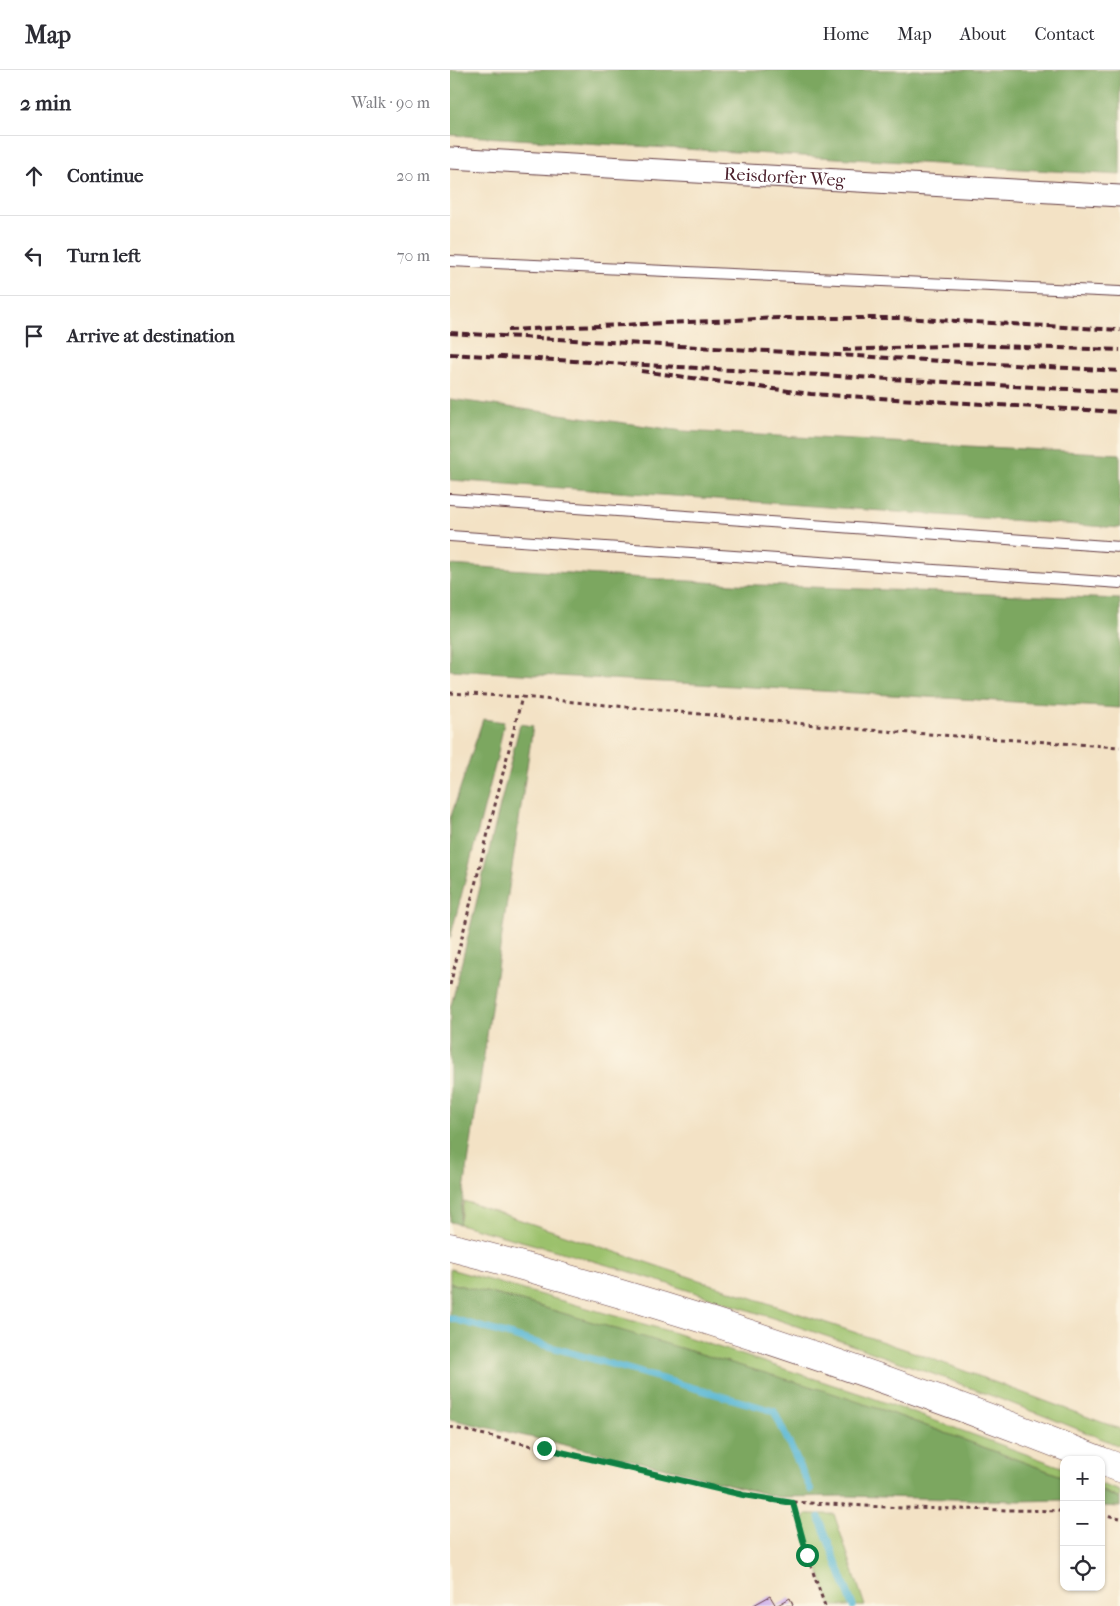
<!DOCTYPE html>
<html lang="en">
<head>
<meta charset="utf-8">
<style>
	body { margin:0; font-family:"IM FELL French Canon",serif; background:#f2f2f3; color:#2b2b33 }
	.controls { position:absolute; right:15px; bottom:15px; display:grid; overflow:hidden; border-radius:10px; box-shadow:0 1px 4px #0004 }
	.controls button { width:45px; height:45px; display:grid; place-items:center; padding:0; border:0; border-bottom:1px solid #e1e1e2; background:#fff; color:#2b2b33; font:25px sans-serif }
	.stop { position:absolute; width:15px; height:15px; margin:-11px; border:4px solid #0b8043; border-radius:50%; background:#fff }
	.stop.end { background:#0b8043; border-color:#fff; box-shadow:0 1px 5px #0008 }
	.list { margin:0; padding:0; list-style:none }
	h2 { display:flex; justify-content:space-between; align-items:center; height:65px; margin:0; padding:0 20px; font-size:21px }
	h2 small { font-size:16px; font-weight:400; color:#7c7c81 }
	.list li { display:grid; grid-template-columns:32px 1fr auto; gap:15px; align-items:center; box-sizing:border-box; height:80px; padding:0 20px; border-top:1px solid #e1e1e2 }
	.list b { display:block; font-size:19px; white-space:nowrap }
	.list em { font-size:16px; font-style:normal; color:#7c7c81 }
	.icon { flex:none; width:28px; height:28px; fill:none; stroke:currentColor; stroke-width:2; stroke-linecap:round; stroke-linejoin:round }
	.map { position:relative; flex:none; width:670px; height:1536px; overflow:hidden }
	header { display:flex; align-items:center; gap:30px; box-sizing:border-box; height:70px; padding:0 25px; background:#fff; border-bottom:1px solid #e1e1e2 }
	header strong { font-size:24px }
	nav { display:flex; gap:28px; margin-inline-start:auto; font-size:18px }
	main { display:flex }
	aside { flex:1; background:#fff }
	.map>svg:first-child { display:block }
	.green { fill:#9bc16c; stroke:#72704c }
	.forest { fill:#7ca760; stroke:#636346 }
	.lines { fill:none; stroke-linecap:round; stroke-linejoin:round }
	.stream { stroke:#55b6d4; stroke-width:7 }
	.building { fill:#c7a5ee }
	.lane-casing { stroke:#633c42; stroke-width:12 }
	.street-casing { stroke:#633c42; stroke-width:23 }
	.primary-casing { stroke:#633c42; stroke-width:29 }
	.path { stroke:#633c42; stroke-width:3; stroke-dasharray:4 4; stroke-linecap:butt }
	.lane { stroke:#fff; stroke-width:10 }
	.street { stroke:#fff; stroke-width:21 }
	.primary { stroke:#fff; stroke-width:28 }
	.rail { stroke:#4a1f2b; stroke-width:4; stroke-dasharray:8 4; stroke-linecap:butt }
	.route { stroke:#0b8043; stroke-width:6 }
	.labels { text-anchor:middle; stroke-width:4.5; stroke-linejoin:round; paint-order:stroke }
	.street-label { font-size:18px; fill:#4a1f2b; stroke:#fcf5e5 }
</style>
</head>
<body>
<header>
<strong>Map</strong>
<nav><a>Home</a><a>Map</a><a>About</a><a>Contact</a></nav>
</header>
<main>
<aside>
<h2>2 min<small>Walk · 90 m</small></h2>
<ul class="list">
<li><svg class="icon" aria-label="ahead" viewBox="0 0 24 24"><path d="M12 20V5M6 11l6-6 6 6"/></svg><div><b>Continue</b></div><em>20 m</em></li>
<li><svg class="icon" aria-label="left" viewBox="0 0 24 24"><path d="M17 20v-9H6M10 6l-5 5 5 5"/></svg><div><b>Turn left</b></div><em>70 m</em></li>
<li><svg class="icon" aria-label="arrive" viewBox="0 0 24 24"><path d="M6 21V4h12l-3 4 3 4H6"/></svg><div><b>Arrive at destination</b></div></li>
</ul>
</aside>
<div class="map">
<svg width="670" height="1536" viewBox="0 0 670 1536">
	<rect width="100%" height="100%" fill="#fcf5e5"/>
	<filter id="ink" filterUnits="userSpaceOnUse"><feTurbulence type="fractalNoise" baseFrequency=".02" numOctaves="2"/><feDisplacementMap in="SourceGraphic" scale="10" xChannelSelector="R" yChannelSelector="G"/><feConvolveMatrix kernelMatrix="1 2 1 2 8 2 1 2 1" color-interpolation-filters="sRGB"/></filter>
	<filter id="wash" filterUnits="userSpaceOnUse"><feTurbulence type="fractalNoise" baseFrequency=".0096" numOctaves="4" result="noise"/><feDisplacementMap in="SourceGraphic" scale="20" xChannelSelector="R" yChannelSelector="G"/><feGaussianBlur stdDeviation="1.12" result="paint"/><feColorMatrix in="noise" values="0 0 0 0 0 0 0 0 0 0 0 0 0 0 0 0 0 1.4 0 .05"/><feComposite in="paint" operator="in"/></filter>
	<g filter="url(#wash)">
		<rect width="100%" height="100%" fill="#f3e2c5"/>
		<path class="green" d="M14,1131L469,1284L670,1359V1376C520,1315 367,1261 212,1212C145,1190 77,1173 9,1154Z
			M0,1199L225,1263L420,1327L614,1398V1407L441,1343L75,1232L0,1213Z
			M651,1414L670,1421V1429L651,1420Z
			M356,1444H384L415,1536H381L353,1457Z"/>
		<path class="forest" d="M0,0H670V105L0,65Z
			M0,329L233,361L670,384V458L0,410Z
			M0,495L284,514L670,529V638L0,600Z
			M33,649L54,652L47,688L0,869V749Z
			M70,654L83,656L9,1154L0,1152V940Z
			M0,1213L75,1232L376,1321L441,1343L614,1407V1430L570,1431L398,1426L327,1427L225,1400L0,1349Z
			M651,1421L670,1429V1437L651,1436Z"/>
		<g class="lines">
			<path class="stream" d="M0,1248L324,1341L361,1420
				M369,1447L403,1536"/>
		</g>
		<g id="blocks">
			<path class="building" d="M320,1526L326,1536L340,1528L343,1535L342,1536H302Z"/>
		</g>
	</g>
	<g filter="url(#ink)">
		<use href="#blocks" fill-opacity="0" stroke="#633c42" stroke-width="1"/>
		<g class="lines">
			<g class="lane-casing">
				<path id="lane" d="M0,191L670,222
					M0,429L670,477
					M0,466L670,513"/>
			</g>
			<g class="street-casing">
				<g id="street">
					<path id="s1" d="M0,88L670,126"/>
				</g>
			</g>
			<g class="primary-casing">
				<path id="primary" d="M0,1177C221,1233 437,1306 649,1390
					M651,1391L670,1398"/>
			</g>
			<path class="path" d="M0,623L72,627L418,660L670,677
				M0,915L72,627
				M0,1357L323,1431L453,1438L614,1441
				M343,1433L357,1485L375,1536
				M651,1444L670,1448"/>
			<use href="#lane" class="lane"/>
			<use href="#street" class="street"/>
			<use href="#primary" class="primary"/>
			<path class="rail" d="M58,260L330,248H450L670,260
				M0,263L670,301
				M393,280L514,275L670,280
				M0,284L670,322
				M191,301L361,324L670,342"/>
		</g>
	</g>
	<g class="lines" filter="url(#ink)">
		<path class="route" d="M94,1378L293,1425L343,1433L357,1485"/>
	</g>
	<g class="labels">
		<g class="street-label">
			<text dy="6" stroke="none"><textPath href="#s1" startOffset="335">Reisdorfer Weg</textPath></text>
		</g>
	</g>
</svg>
<div class="controls">
<button>+</button>
<button>−</button>
<button><svg class="icon" aria-label="locate" viewBox="0 0 24 24"><circle cx="12" cy="12" r="6"/><path d="M12 2v4M12 18v4M2 12h4M18 12h4"/></svg></button>
</div>
<div class="stop" style="left:357px;top:1485px"></div>
<div class="stop end" style="left:94px;top:1378px"></div>
</div>
</main>
</body>
</html>
